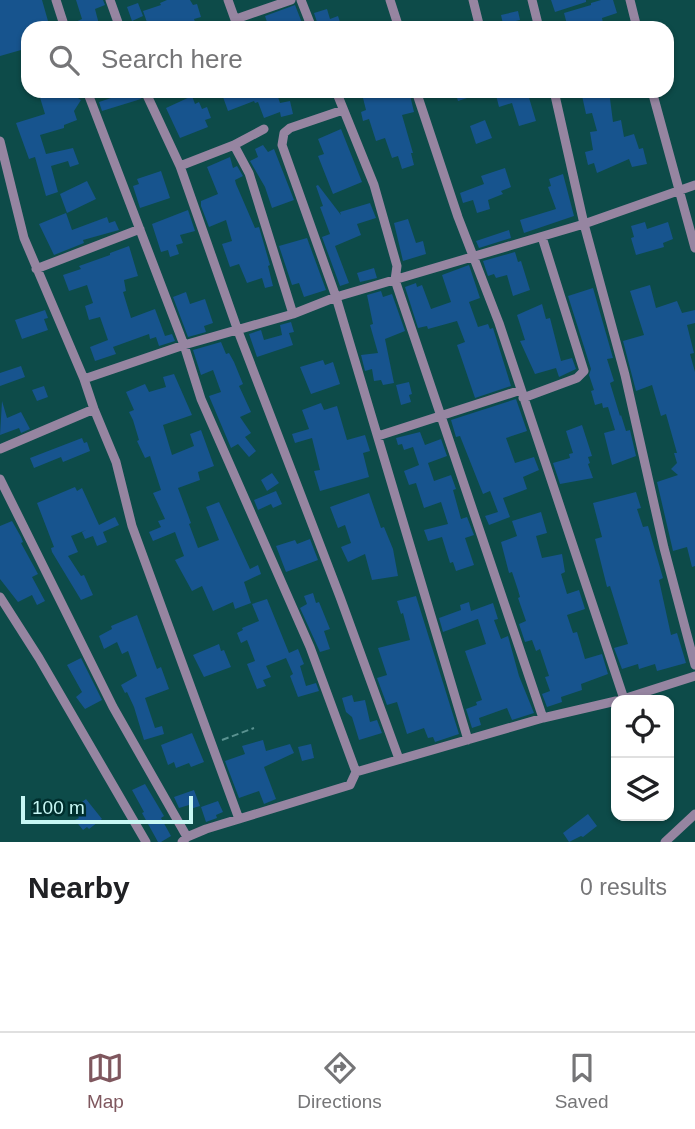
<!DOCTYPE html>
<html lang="en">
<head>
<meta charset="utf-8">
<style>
	body { margin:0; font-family:Arial,sans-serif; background:#f6f6f6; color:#202124 }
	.controls { position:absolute; right:21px; bottom:21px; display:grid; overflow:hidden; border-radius:14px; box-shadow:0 2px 5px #0004 }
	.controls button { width:63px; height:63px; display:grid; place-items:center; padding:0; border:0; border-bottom:2px solid #e0e0e0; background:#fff; color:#202124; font:35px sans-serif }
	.scale { position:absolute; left:21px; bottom:18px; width:172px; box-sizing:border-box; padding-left:7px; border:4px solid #c7f7f4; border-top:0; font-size:19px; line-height:24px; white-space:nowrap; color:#c7f7f4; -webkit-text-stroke:5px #002f2e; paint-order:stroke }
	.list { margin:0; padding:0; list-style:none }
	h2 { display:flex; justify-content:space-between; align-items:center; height:91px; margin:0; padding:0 28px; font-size:30px }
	h2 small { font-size:23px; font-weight:400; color:#757577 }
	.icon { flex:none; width:38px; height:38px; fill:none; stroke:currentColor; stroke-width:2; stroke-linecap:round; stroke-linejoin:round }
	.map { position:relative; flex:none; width:695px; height:842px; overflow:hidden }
	.search { position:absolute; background:#fff; box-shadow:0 2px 5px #0004; left:21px; right:21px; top:21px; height:77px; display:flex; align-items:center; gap:18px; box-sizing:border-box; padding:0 24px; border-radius:21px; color:#757577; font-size:26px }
	.sheet { height:189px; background:#fff }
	nav { display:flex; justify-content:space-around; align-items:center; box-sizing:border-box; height:98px; border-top:2px solid #e0e0e0; background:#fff; font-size:19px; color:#757577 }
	nav a { display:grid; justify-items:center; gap:4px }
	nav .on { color:#7f575e }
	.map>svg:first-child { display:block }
	.building { fill:#17548e }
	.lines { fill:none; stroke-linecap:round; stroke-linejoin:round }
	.path { stroke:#5a9290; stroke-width:2; stroke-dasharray:7 3.5; stroke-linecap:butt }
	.street { stroke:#9685a1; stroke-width:9 }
</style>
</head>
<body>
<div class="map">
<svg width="695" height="842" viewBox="0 0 695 842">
	<rect width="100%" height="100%" fill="#0d4b49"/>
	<path class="building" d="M0,0H42L50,28H28V48L0,56Z
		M76,0H103L105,5L95,9L100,28H72L71,24L82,19Z
		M167,0H190L193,5L197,4L201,17L194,19L197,28H149L143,11L161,5L160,3Z
		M551,0H586V2L555,12Z
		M601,0H613L617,13L602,18L604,28H568L564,13L591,5V3Z
		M138,3L143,16L132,21L127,7Z
		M295,5L304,28H269L265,16Z
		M327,9L330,19L338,16L342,28H319L314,13Z
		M518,11L520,20L503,24L501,15Z
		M38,91H67L81,100L74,111L77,120L64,125V128L40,135L46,154L73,148L79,164L70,167L68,161L51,166L58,192L46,196L35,157L29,159L16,123L45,114Z
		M108,91H138L141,99L102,111L99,102L111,98Z
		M238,91H276L280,103L290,101L293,114L281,117L280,112L264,118L258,102L255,103L254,101L228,111L223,97Z
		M390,91H409L414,112L402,115L413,153H411L414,165L402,169L398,156L392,158L385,138L376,141L369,119L363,121L361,112L366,110L363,98Z
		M455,91H482V93L458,101Z
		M495,91H513L514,95L527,91L536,121L519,126L512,103L499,107Z
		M581,91H609L613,122L621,120L624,137L634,134L639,149L643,148L647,164L632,167L629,159L597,173L594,163L588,165L585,152L593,150L590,132L597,131L592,113L586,114Z
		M192,96L195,104L199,102L202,109L207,107L211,118L205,120L208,127L180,138L166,108Z
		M485,120L492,138L476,144L470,126Z
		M341,129L362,182L333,194L318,156L324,154L318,139Z
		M263,145L268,152L274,149L294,200L272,208L265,187L250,161L258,157L255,149Z
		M230,157L233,168L237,166L243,176L235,180L236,184L255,228L259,227L270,265L268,266L273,286L265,288L262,278L247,283L239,264L230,267L222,244L232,241L226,220L209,227L201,206V201L218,194L207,167Z
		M505,168L511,187L501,191L503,194L488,200L490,209L477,213L473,200L463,203L460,193L484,184L481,176Z
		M161,171L170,198L140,208L133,186L139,184L137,179Z
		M563,174L574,216L524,233L520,220L556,209L548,187L551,186L549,179Z
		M87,181L96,199L67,213L60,194Z
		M318,185L341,215L340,212L370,203L376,218L357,224L361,235L335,246L349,283L340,286L322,237L330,234L320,207L323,206L316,186Z
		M188,210L195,231L180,235L183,243L176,245L179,254L170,257L168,250L161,252L152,224Z
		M66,213L72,230L107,217L109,223L115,221L119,230L83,240L84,243L54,255L39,224Z
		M408,219L416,243L423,241L426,254L403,261L394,223Z
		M645,222L647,229L668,222L673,239L663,243L664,247L636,255L631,238L634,237L631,226Z
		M509,230L511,238L479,248L476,241Z
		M307,238L326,290L304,297L299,283L292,285L279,246Z
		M129,246L138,276L124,280L126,291L123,292L131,318L155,309L165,336L172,334L175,341L159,346L156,337L150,339L149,334L113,347L116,354L95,361L90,347L108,340L100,317L89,320L85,306L93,303L87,285L69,291L63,275L81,269L79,266L110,255V253Z
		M515,252L518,262L521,261L530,290L513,296L507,275L496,278L494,274L488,276L483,261Z
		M469,265L480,298L469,302L478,327L488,324L490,329L493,328L511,386L475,398L457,345L465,342L457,321L428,329L427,326L418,328L405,287L416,283L417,287L422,285L431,309L451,302L442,275Z
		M374,268L377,278L360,282L357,273Z
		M650,285L656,308L677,301L682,313L695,310V323L687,325L694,353L690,354L695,372V566L692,567L687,547L673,551L657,482L678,475L671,469L677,463L674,453H677L666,414L661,416L652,385L636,391L623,341L644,335L630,291Z
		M593,288L613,358L607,359L614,381L610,383L620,416L621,415L626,431L630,430L636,456L612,465L604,433L615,430L608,407L603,408L602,403L595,405L591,391L594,390L589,375L591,369L568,296Z
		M381,291L383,297L392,294L405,331L385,339L394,383L383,385L381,380L374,381L372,369L365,371L361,355L378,353L370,325L373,324L367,295Z
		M186,292L190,304L205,299L213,323L204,326L206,332L188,337L173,297Z
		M542,304L546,319L550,318L561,361L572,358L576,369L559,377L556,368L535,374L520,341L525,340L517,315Z
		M45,310L48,318L44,319L48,330L22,339L15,320Z
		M291,322L294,332L289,333L293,345L257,357L249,334L261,330L264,340L282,335L280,325Z
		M221,342L226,354L229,353L234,362L243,384L239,386L251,412L240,417L251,433L245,437L256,451L249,457L238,444L231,448L209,396L221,392L213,370L201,375L193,350Z
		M323,360L325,365L333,362L340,384L311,394L300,367Z
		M21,366L25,377L0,386V373Z
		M174,374L192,415L163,425L172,455L194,446L190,434L201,430L214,466L198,472L200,480L178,488L191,523L189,524L198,548L219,540L206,507L219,502L250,569L258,565L261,574L244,582L251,603L235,609L233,602L213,611L202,586L192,591L175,560L184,556L175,532L153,541L149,532L161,527L158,521L165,519L153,493L161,490L150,456L145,458L137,441L139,440L133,420L129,412L134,410L126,392L145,384L149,392L166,387L163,377Z
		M409,382L412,394L409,395L411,402L401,405L396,385Z
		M44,386L48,397L37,401L32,390Z
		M516,399L527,431L506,438L515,463L534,457L539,470L523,477L527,489L503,498L510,517L489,525L485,516L498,512L490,491L483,494L460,436L456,437L451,420Z
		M2,401L7,418L21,412L30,429L21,433L19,428L0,435Z
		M321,403L324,410L337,406L347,440L365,435L370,451L363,453L369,477L320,491L314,471L320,470L312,438L295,443L292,434L309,429L302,410Z
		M582,425L592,456L588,457L590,463L588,464L593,478L560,484L553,463L570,458L569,454L573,453L566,431Z
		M420,432L425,445L441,439L447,456L428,463L434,481L451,475L456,489L453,490L461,519L467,517L474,535L465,538L474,565L456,571L453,562L450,563L442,537L428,541L424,530L448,524L441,502L424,508L416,483L409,485L404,471L419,465L413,447L404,450L402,444L398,445L396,438Z
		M82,438L84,443L87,442L90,451L63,462L61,457L34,468L30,458Z
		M272,473L279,483L267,491L261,480Z
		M75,487L77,491L82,488L99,525L115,517L119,525L103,532L107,542L97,546L93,536L85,539L82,532L86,530L71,536L78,552L68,556L81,576L84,575L93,595L81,600L52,552L51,548L54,547L37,503Z
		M276,491L282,504L273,508L271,504L258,510L254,500Z
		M636,492L641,508L637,509L643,527L648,526L663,578L659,580L671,635L677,633L686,663L657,671L655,664L639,669L638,664L622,669L614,648L628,644L610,586L607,587L595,539L602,537L593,503Z
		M369,493L381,528L384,527L393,549L398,576L372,580L365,554L348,562L341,547L351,543L345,525L338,528L330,507Z
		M541,512L547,533L536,536L542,558L562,554L565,572L561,574L567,594L579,590L585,609L567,615L573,633L577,632L585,659L602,654L608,674L581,684L582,690L561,697L562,702L547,707L542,694L550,691L545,677L549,676L540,649L536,651L532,640L525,642L519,624L526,621L518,598L520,597L518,590L512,572L509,573L501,542L517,536L512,521Z
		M12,521L21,537L23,542L21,543L38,574L32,577L45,601L37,605L32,595L18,602L0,579V526Z
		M310,539L318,560L286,572L276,546L295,540L297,544Z
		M313,593L316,603L319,602L330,629L324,631L330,649L320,652L300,608L307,604L304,596Z
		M416,596L459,734L435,742L433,737L428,738L424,728L407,734L397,702L387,705L377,678L387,675L378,648L410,640L403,613L401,614L397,601Z
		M267,599L289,653L298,649L304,664L300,666L306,686L316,683L319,691L298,697L290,676L293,674L286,658L266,666L271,677L263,680L266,686L257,689L247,664L255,661L247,640L241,643L237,633L243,630L242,628L259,621L252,604Z
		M469,602L471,611L493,603L498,619L494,620L501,639L508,636L519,676L534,713L512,720L507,708L479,718L481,725L472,728L466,709L477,705L476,702L482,700L465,651L486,644L478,619L443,632L439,618L461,610L460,605Z
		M137,615L157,669L161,667L169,689L145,698L155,728L162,726L164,734L144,740L134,707L127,692L125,693L121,685L137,676L128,651L122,654L117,642L104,649L99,636L112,629L111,626Z
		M219,644L221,651L224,650L231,667L204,677L193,655Z
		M81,658L102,700L85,709L76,697L82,692L67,665Z
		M352,695L354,702L365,700L370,722L377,720L382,733L359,740L352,717L346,712L342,698Z
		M192,733L204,762L191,767L189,763L176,768L174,762L168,765L161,745Z
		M263,740L266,751L290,744L294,753L264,767L276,799L264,804L259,791L239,798L225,761L245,754L242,746Z
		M311,744L314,758L302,761L298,747Z
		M145,784L164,816L161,818L171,836L161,842H158L142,813L144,812L132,790Z
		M194,790L200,806L190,809L189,805L179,808L174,797Z
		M86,799L102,819L89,829L87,827L83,830L75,820L79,818L76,813L81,810L78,805Z
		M218,801L223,812L216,815L217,818L206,822L201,807Z
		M588,814L597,826L583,837L581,836L569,842L563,833Z"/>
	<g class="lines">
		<path class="path" d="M222,740L254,728"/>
		<path class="street" d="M56,0L65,28
			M110,0L120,28
			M228,0L238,28
			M301,0L312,28
			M390,0L399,28
			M473,0L480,28
			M532,0L539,28
			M630,0L637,28
			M236,19L291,0
			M87,91L184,345L201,399L310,647L356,772
			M145,91L180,166L238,331L340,597L399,759
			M336,91L374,185L397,266L395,280L543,718
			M416,91L458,217L499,323L624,699
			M554,91L584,224L625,375L664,548L695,665
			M652,91L695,248
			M343,110L290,128L284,133L282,145L336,297L468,740
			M0,141L24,238L84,379L94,409L116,462L132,526L239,819
			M234,145L249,173L293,314
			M180,166L234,145L264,129
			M36,269L140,229
			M84,379L184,345L293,314L336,297L584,224L695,185
			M523,398L577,378L584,371L542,237
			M378,436L521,390
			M0,449L94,409
			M0,479L113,707L187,837
			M0,597L39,658L146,842
			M620,700L695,676
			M182,842L187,837L206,829L350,785L356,772L543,718L616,701
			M665,842L695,814"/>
	</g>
</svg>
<div class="controls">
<button><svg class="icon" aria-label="locate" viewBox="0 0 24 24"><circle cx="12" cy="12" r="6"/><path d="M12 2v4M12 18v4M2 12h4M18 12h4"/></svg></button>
<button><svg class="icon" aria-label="layers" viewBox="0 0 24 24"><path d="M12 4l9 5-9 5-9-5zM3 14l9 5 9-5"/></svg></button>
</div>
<div class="scale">100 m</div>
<div class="search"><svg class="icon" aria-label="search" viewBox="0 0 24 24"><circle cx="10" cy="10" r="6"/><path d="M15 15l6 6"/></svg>Search here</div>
</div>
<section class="sheet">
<h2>Nearby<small>0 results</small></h2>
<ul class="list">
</ul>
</section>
<nav>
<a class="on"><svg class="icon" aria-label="map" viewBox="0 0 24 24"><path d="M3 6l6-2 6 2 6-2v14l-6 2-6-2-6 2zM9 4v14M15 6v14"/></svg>Map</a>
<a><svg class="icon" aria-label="directions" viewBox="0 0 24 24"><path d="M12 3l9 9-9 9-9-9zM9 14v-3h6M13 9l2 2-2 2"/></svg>Directions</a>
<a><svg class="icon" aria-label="saved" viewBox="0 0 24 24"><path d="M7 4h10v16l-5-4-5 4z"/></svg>Saved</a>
</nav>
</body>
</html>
